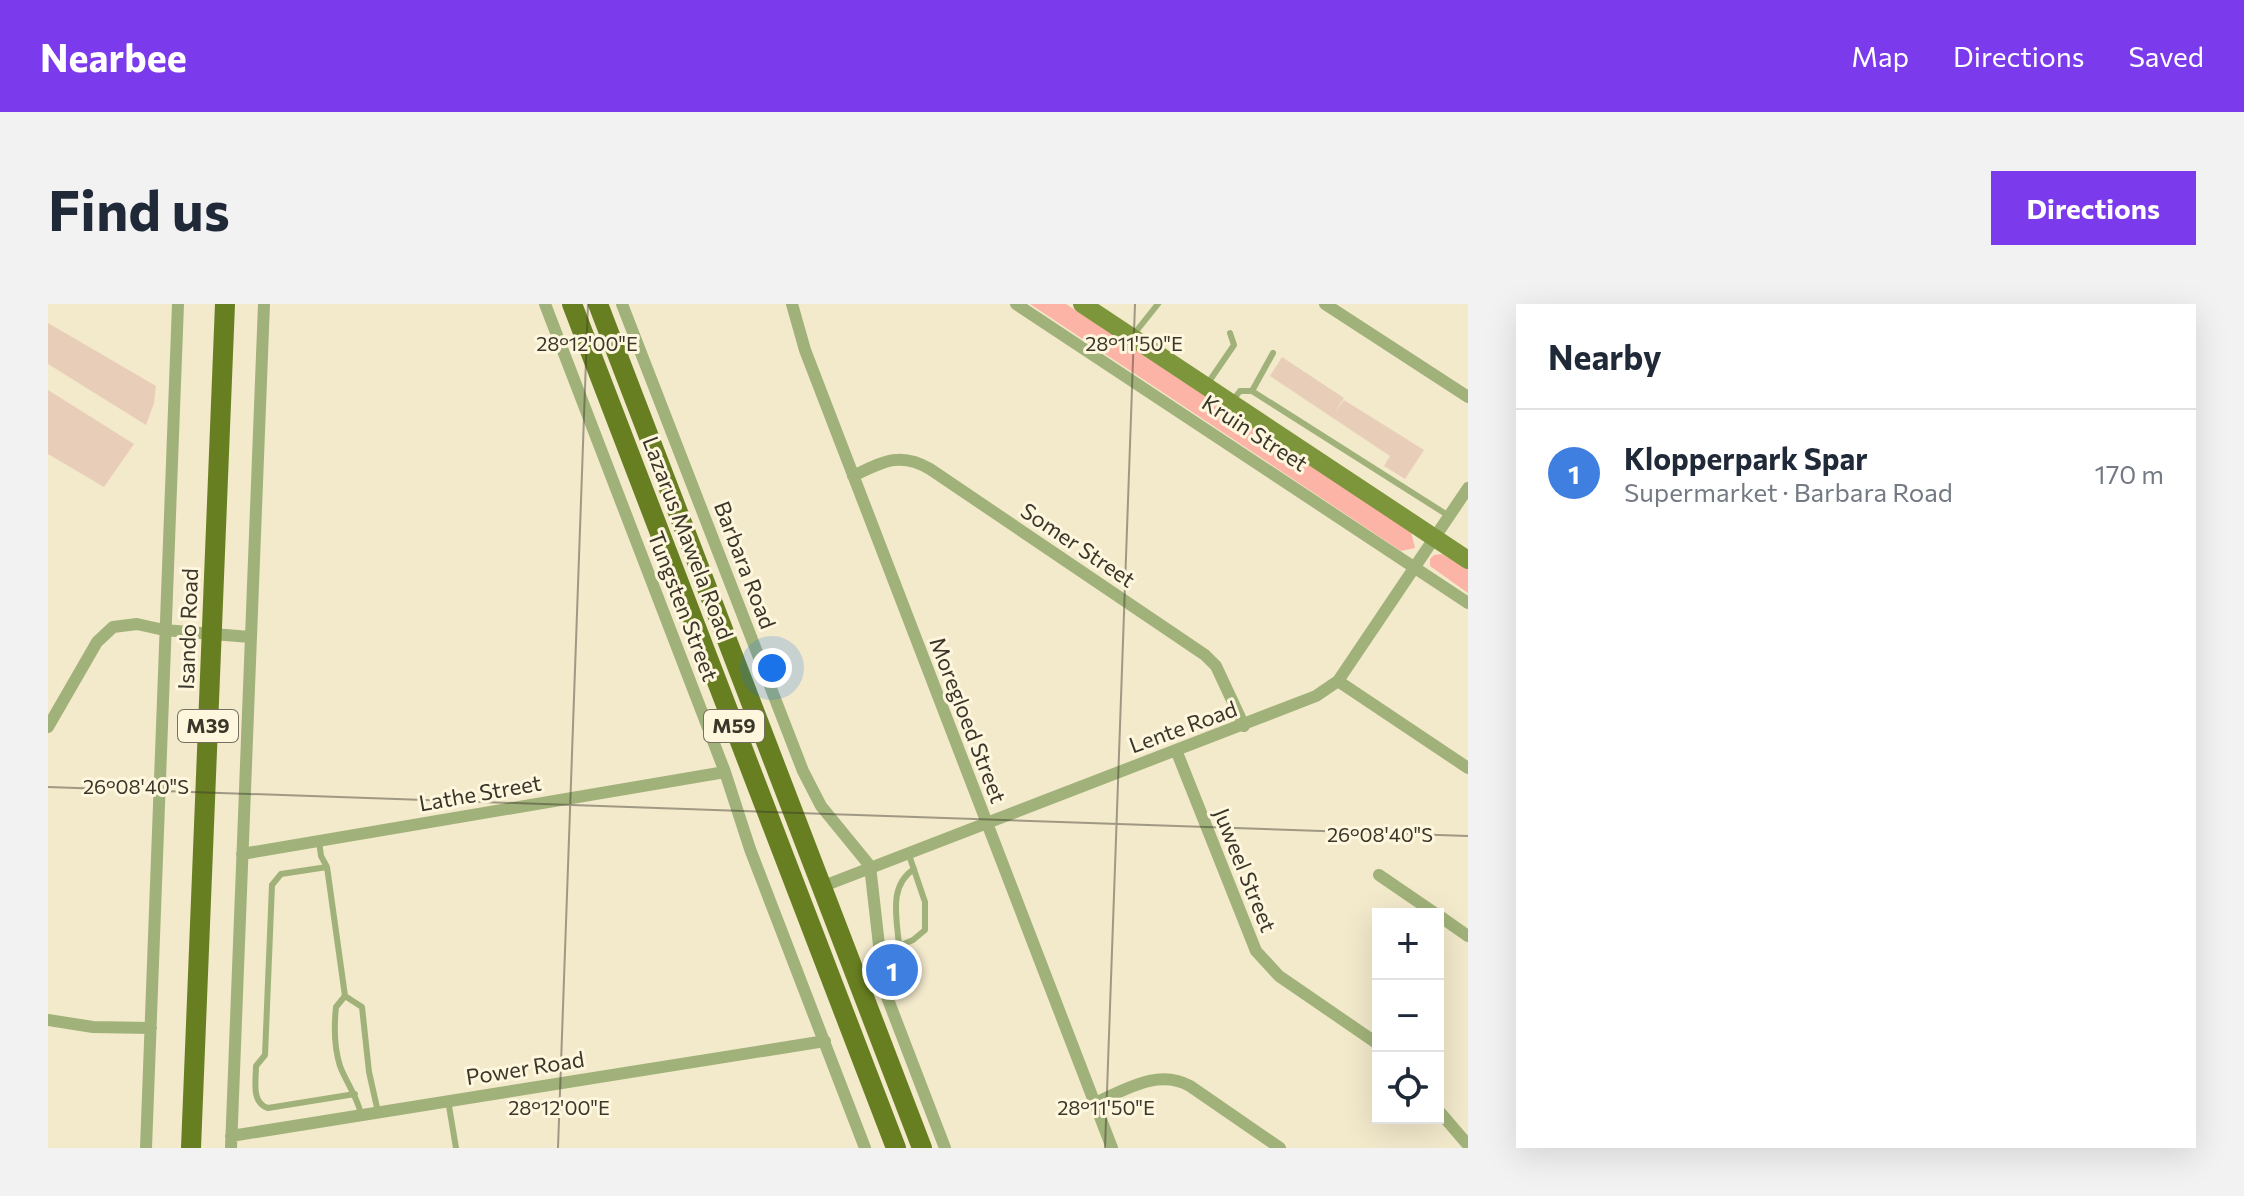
<!DOCTYPE html>
<html lang="en">
<head>
<meta charset="utf-8">
<style>
	body { margin:0; font-family:Commissioner,sans-serif; background:#f2f2f3; color:#1f2937 }
	.controls { position:absolute; right:24px; bottom:24px; display:grid; overflow:hidden; border-radius:0px; box-shadow:0 8px 32px #0002 }
	.controls button { width:72px; height:72px; display:grid; place-items:center; padding:0; border:0; border-bottom:2px solid #e0e1e3; background:#fff; color:#1f2937; font:40px sans-serif }
	.you { position:absolute; left:724px; top:364px; width:28px; height:28px; margin:-20px; border:6px solid #fff; border-radius:50%; background:#1a73e8; box-shadow:0 0 0 12px #1a73e833 }
	.badge { display:grid; place-items:center; width:52px; height:52px; border-radius:50%; background:#7c3aed; color:#fff; font-size:26px; font-weight:700 }
	.pin { position:absolute; translate:-50% -50%; border:4px solid #fff; box-shadow:0 2px 8px #0006 }
	.list { margin:0; padding:0; list-style:none }
	h2 { display:flex; justify-content:space-between; align-items:center; height:104px; margin:0; padding:0 32px; font-size:34px }
	h2 small { font-size:26px; font-weight:400; color:#747a83 }
	.list li { display:grid; grid-template-columns:52px 1fr auto; gap:24px; align-items:center; box-sizing:border-box; height:128px; padding:0 32px; border-top:2px solid #e0e1e3 }
	.list b { display:block; font-size:30px; white-space:nowrap }
	.list p { margin:0; font-size:26px; white-space:nowrap; color:#747a83 }
	.list em { font-size:26px; font-style:normal; color:#747a83 }
	.icon { flex:none; width:44px; height:44px; fill:none; stroke:currentColor; stroke-width:2; stroke-linecap:round; stroke-linejoin:round }
	.map { position:relative; flex:none; width:1420px; height:844px; overflow:hidden; border-radius:0px }
	header { display:flex; align-items:center; gap:48px; box-sizing:border-box; height:112px; padding:0 40px; background:#7c3aed; color:#fff }
	header strong { font-size:38px }
	nav { display:flex; gap:44px; margin-inline-start:auto; font-size:28px }
	.intro { display:flex; align-items:center; justify-content:space-between; box-sizing:border-box; height:192px; padding:0 48px }
	h1 { margin:0; font-size:56px }
	.button { padding:20px 36px; border-radius:0px; background:#7c3aed; color:#fff; font-size:28px; font-weight:700 }
	main { display:flex; gap:48px; padding:0 48px }
	aside { flex:1; background:#fff; border-radius:0px; box-shadow:0 8px 32px #0002 }
	.map>svg:first-child { display:block }
	.green { fill:#fcb4a7 }
	.building { fill:#e8ceb8 }
	.lines { fill:none; stroke-linecap:round; stroke-linejoin:round }
	.service { stroke:#a0b279; stroke-width:6 }
	.minor { stroke:#a0b279; stroke-width:12 }
	.secondary { stroke:#7e963b; stroke-width:18 }
	.primary { stroke:#687f21; stroke-width:20 }
	.ticks { fill:none; stroke:#3a362a; stroke-width:2; stroke-opacity:0.45 }
	.labels { text-anchor:middle; stroke-width:6; stroke-linejoin:round; paint-order:stroke }
	.shield { fill:#fff6de; stroke:#757060; stroke-width:2 }
	.shield-label { font-size:20px; font-weight:bold; fill:#3a362a }
	.street-label { font-size:22px; fill:#3a362a; stroke:#fff6de }
	.ticks-label { font-size:20px; text-anchor:middle; fill:#3a362a; stroke:#fff6de; stroke-width:6; stroke-linejoin:round; paint-order:stroke }
</style>
</head>
<body>
<header>
<strong>Nearbee</strong>
<nav><a>Map</a><a>Directions</a><a>Saved</a></nav>
</header>
<div class="intro"><h1>Find us</h1><a class="button">Directions</a></div>
<main>
<div class="map">
<svg width="1420" height="844" viewBox="0 0 1420 844">
	<rect width="100%" height="100%" fill="#f3e9cb"/>
	<path class="green" d="M982,0H1018L1363,228L1367,244L1353,247Z
		M1394,250L1420,265V289L1382,262V255L1386,251Z"/>
	<path class="building" d="M0,19L108,82L106,99L98,121L0,60Z
		M1234,53L1296,94L1286,109L1296,96L1376,146L1357,175L1336,162L1342,152L1222,72Z
		M0,86L86,140L56,183L0,150Z"/>
	<g class="lines">
		<path class="service" d="M1086,30L1110,0
			M1160,79L1186,41L1182,29
			M1204,87L1225,49
			M1185,96L1192,87H1204L1401,212
			M271,537L273,552L279,563L297,692L288,703C286,722 286,743 292,762C298,778 309,792 313,810
			M279,563L233,570L224,581L217,751L208,762C208,777 203,799 220,804L307,790
			M851,642C849,614 840,582 866,565
			M832,650L865,636L877,626V598L860,548
			M297,692L314,703L321,768L330,808
			M400,796L408,844"/>
		<path class="minor" d="M497,0L677,468L702,545L817,844
			M574,0L755,467L773,502L822,562L836,685L897,844
			M744,0L757,46L1064,844
			M968,0L1420,299
			M1277,0L1420,93
			M805,172C834,158 852,147 882,165L1157,351L1168,362L1196,422
			M1290,377L1420,464
			M0,423L49,338L65,323L89,320L116,326L202,333
			M1128,446L1208,647L1231,672L1330,740
			M194,550L677,468
			M1331,571L1388,610
			M773,583L1268,392L1290,377L1420,184
			M1390,611L1420,632
			M0,716L45,723L103,724
			M1047,799C1077,786 1110,764 1142,782L1232,844
			M1390,806L1420,841
			M183,832L777,737
			M98,844L130,0
			M183,844L216,0"/>
		<path class="secondary" d="M1034,0L1420,256"/>
		<path class="primary" d="M524,0L848,844
			M550,0L874,844
			M143,844L177,0"/>
	</g>
	<path class="ticks" d="M0,483L1420,532M510,844L540,0M1057,844L1087,0"/>
	<g class="labels">
		<g class="shield">
			<rect x="130" y="406" width="60" height="32" rx="6"/>
			<rect x="656" y="406" width="60" height="32" rx="6"/>
		</g>
		<g class="shield-label">
			<text x="160" y="429">M39</text>
			<text x="686" y="429">M59</text>
		</g>
		<g class="street-label">
			<text transform="translate(1207 129) rotate(33)" y="8">Kruin Street</text>
			<text transform="translate(640 234) rotate(69)" y="8">Lazarus Mawela Road</text>
			<text transform="translate(1030 241) rotate(34)" y="8">Somer Street</text>
			<text transform="translate(697 261) rotate(69)" y="8">Barbara Road</text>
			<text transform="translate(635 302) rotate(69)" y="8">Tungsten Street</text>
			<text transform="translate(140 325) rotate(-88)" y="8">Isando Road</text>
			<text transform="translate(920 416) rotate(69)" y="8">Moregloed Street</text>
			<text transform="translate(1135 423) rotate(-20)" y="8">Lente Road</text>
			<text transform="translate(432 489) rotate(-10)" y="8">Lathe Street</text>
			<text transform="translate(1197 566) rotate(68)" y="8">Juweel Street</text>
			<text transform="translate(477 764) rotate(-9)" y="8">Power Road</text>
		</g>
	</g>
	<g class="ticks-label">
		<text x="539" y="47">28°12'00"E</text>
		<text x="1086" y="47">28°11'50"E</text>
		<text x="88" y="490">26°08'40"S</text>
		<text x="1332" y="538">26°08'40"S</text>
		<text x="511" y="811">28°12'00"E</text>
		<text x="1058" y="811">28°11'50"E</text>
	</g>
</svg>
<div class="controls">
<button>+</button>
<button>−</button>
<button><svg class="icon" aria-label="locate" viewBox="0 0 24 24"><circle cx="12" cy="12" r="6"/><path d="M12 2v4M12 18v4M2 12h4M18 12h4"/></svg></button>
</div>
<div class="you"></div>
<div class="pin badge" style="left:844px;top:666px;background:#3f7fe0">1</div>
</div>
<aside>
<h2>Nearby<small></small></h2>
<ul class="list">
<li><span class="badge" style="background:#3f7fe0">1</span><div><b>Klopperpark Spar</b><p>Supermarket · Barbara Road</p></div><em>170 m</em></li>
</ul>
</aside>
</main>
</body>
</html>
